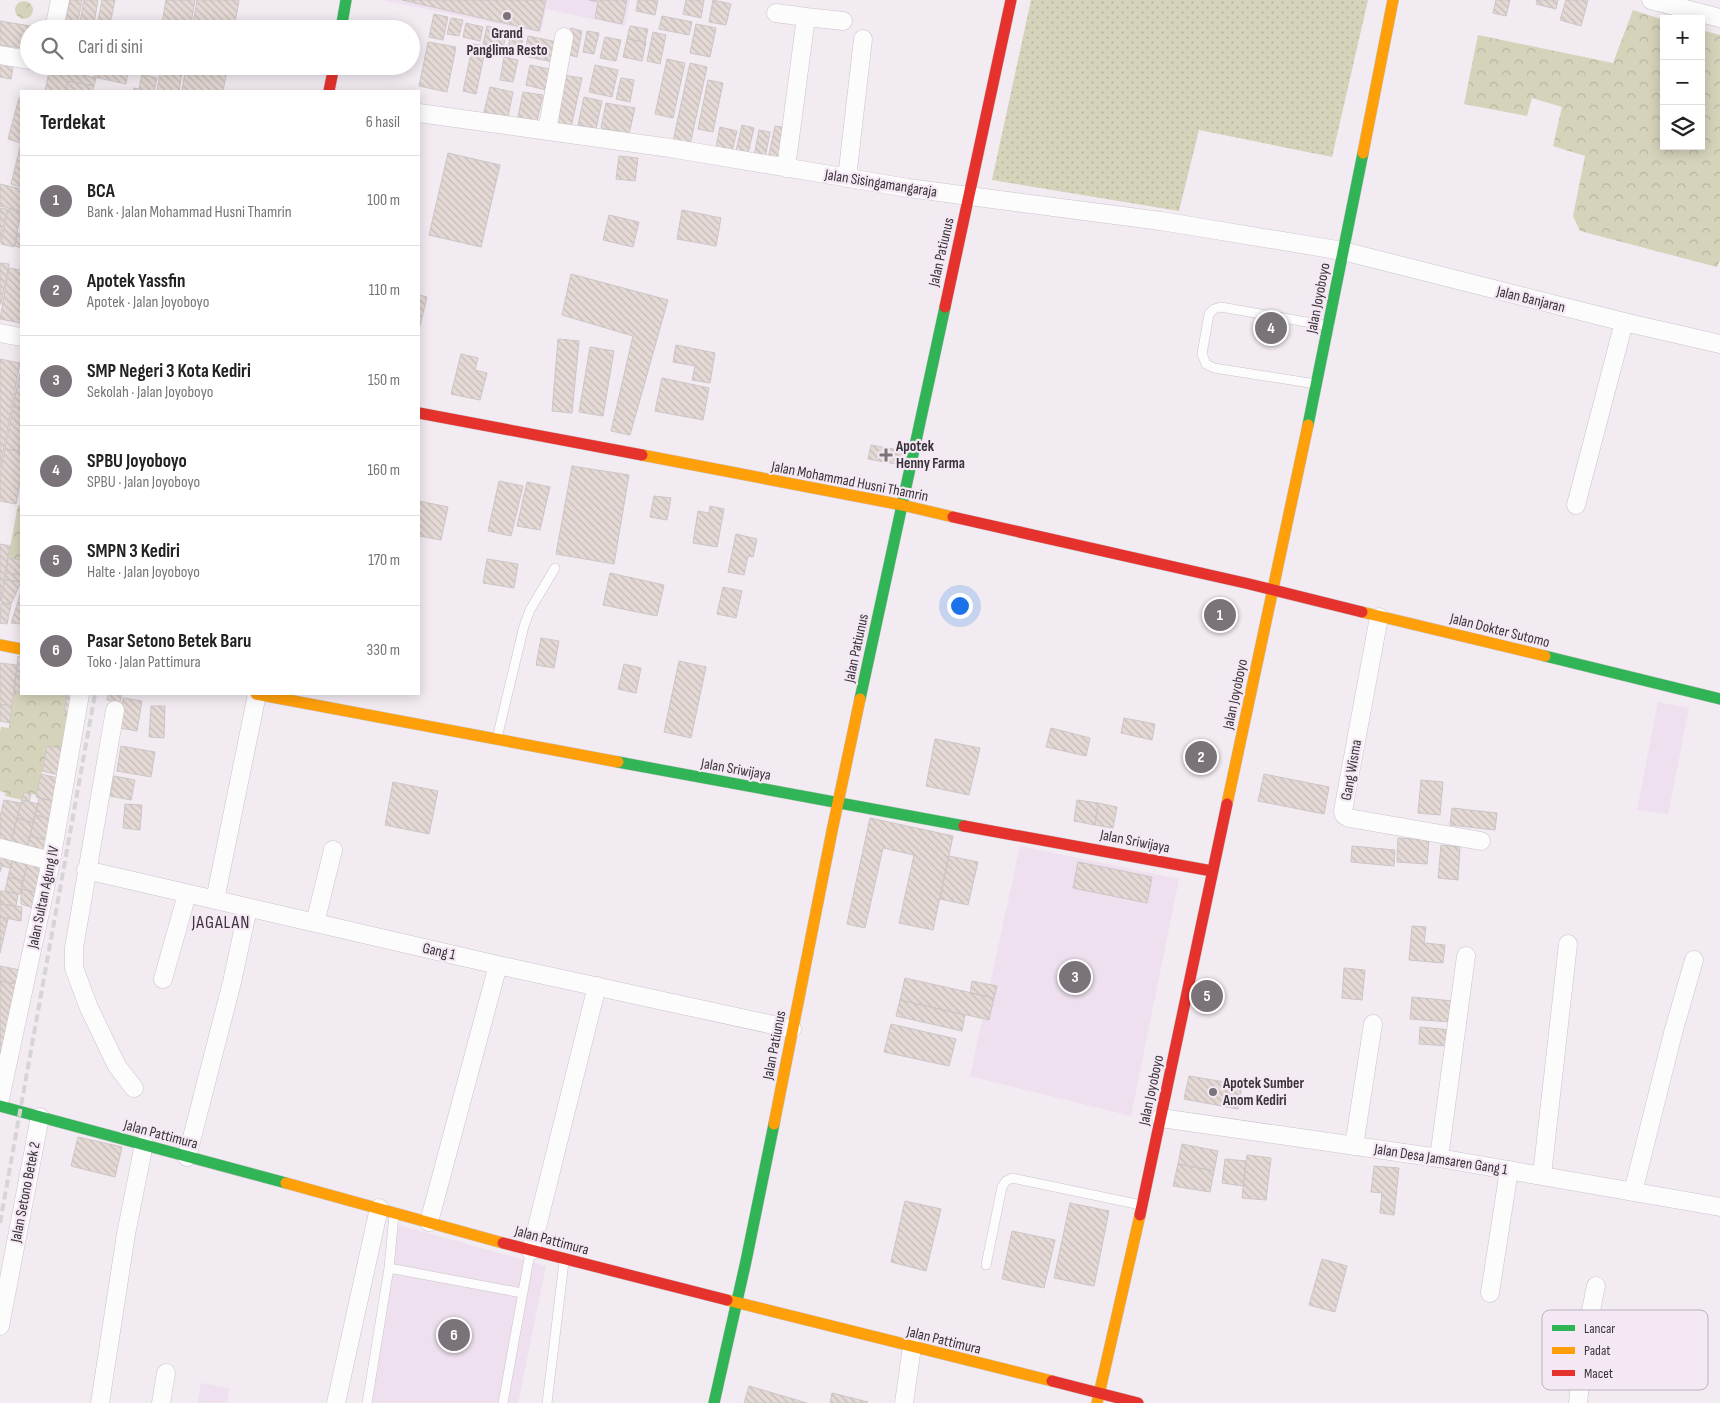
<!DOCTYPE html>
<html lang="id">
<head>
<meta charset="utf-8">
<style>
	body { margin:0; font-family:"Sofia Sans Condensed",sans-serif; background:#f2f2f2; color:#222 }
	.controls { position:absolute; right:15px; top:15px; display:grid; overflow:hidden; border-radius:0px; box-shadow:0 2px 12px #0003 }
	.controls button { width:45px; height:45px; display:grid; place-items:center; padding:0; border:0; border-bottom:1px solid #e0e0e0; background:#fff; color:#222; font:25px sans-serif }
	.you { position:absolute; left:959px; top:605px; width:18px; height:18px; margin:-12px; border:4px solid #fff; border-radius:50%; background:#1a73e8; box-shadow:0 0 0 8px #1a73e833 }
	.badge { display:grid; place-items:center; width:32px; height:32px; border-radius:50%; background:#7a747a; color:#fff; font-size:16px; font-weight:700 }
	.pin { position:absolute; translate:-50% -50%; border:2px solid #fff; box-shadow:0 1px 5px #0006 }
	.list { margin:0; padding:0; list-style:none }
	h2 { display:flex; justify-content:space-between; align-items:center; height:65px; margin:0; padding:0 20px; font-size:21px }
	h2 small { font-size:16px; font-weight:400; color:#767676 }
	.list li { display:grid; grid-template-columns:32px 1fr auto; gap:15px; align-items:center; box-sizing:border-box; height:90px; padding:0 20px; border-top:1px solid #e0e0e0 }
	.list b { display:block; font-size:19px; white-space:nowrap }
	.list p { margin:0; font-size:16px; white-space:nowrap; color:#767676 }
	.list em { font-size:16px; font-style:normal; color:#767676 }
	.icon { flex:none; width:28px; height:28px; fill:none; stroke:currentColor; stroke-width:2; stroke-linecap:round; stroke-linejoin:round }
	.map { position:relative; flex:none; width:1720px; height:1403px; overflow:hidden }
	.search { position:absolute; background:#fff; box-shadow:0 2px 12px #0003; left:20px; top:20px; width:400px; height:55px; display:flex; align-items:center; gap:12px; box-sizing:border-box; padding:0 18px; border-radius:28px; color:#767676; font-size:19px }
	.panel { position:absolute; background:#fff; box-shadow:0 2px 12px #0003; left:20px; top:90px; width:400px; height:605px; border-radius:0px }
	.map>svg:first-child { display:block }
	.built { fill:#eee0ee }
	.grass { fill:url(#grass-dots) }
	.forest { fill:url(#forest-crowns) }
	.building { fill:url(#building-back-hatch); stroke:#ccc6c7 }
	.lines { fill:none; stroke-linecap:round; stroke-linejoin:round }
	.lane-casing { stroke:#c9c3c9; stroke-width:10 }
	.street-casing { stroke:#c9c3c9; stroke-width:19 }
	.fast-casing { stroke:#c9c3c9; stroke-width:12 }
	.slow-casing { stroke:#c9c3c9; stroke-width:12 }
	.jam-casing { stroke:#c9c3c9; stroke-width:12 }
	.lane { stroke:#fdfcfd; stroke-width:9 }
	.street { stroke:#fdfcfd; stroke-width:18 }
	.fast { stroke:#30b455; stroke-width:11 }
	.slow { stroke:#ff9f0a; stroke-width:11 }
	.jam { stroke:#e5322d; stroke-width:11 }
	.rail { stroke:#d6d4d6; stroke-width:4; stroke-dasharray:8 4; stroke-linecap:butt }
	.poi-dot { fill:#7a747a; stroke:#f5e8f5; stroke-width:2 }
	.labels { text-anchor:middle; stroke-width:4.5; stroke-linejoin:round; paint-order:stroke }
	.poi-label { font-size:15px; font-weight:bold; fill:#393439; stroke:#f5e8f5; text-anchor:start }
	.street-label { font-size:15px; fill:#393439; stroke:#f5e8f5 }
	.quarter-label { font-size:18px; letter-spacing:1px; fill:#3d333d; stroke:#f5e8f5 }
	.key { fill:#f5e8f5; stroke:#bdb2bd; stroke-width:1 }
	.key-label { font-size:14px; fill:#393439 }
</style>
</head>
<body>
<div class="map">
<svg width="1720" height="1403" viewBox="0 0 1720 1403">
	<defs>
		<pattern id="grass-dots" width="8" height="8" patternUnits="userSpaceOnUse" patternTransform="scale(1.25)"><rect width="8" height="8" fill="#d5d3ba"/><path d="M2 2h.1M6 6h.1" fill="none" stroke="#b8b6a1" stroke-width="1.8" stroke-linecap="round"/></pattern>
		<pattern id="forest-crowns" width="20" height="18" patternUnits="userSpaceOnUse" patternTransform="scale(1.25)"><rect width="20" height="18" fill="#d5d3ba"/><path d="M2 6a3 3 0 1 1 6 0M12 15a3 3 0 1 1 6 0" fill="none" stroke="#b8b6a1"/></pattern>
		<pattern id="building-back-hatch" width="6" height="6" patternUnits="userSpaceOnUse" patternTransform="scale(1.25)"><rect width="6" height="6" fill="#e4d9d5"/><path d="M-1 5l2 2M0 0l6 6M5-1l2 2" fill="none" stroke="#c4bbb8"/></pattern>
	</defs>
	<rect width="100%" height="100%" fill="#f2ebf2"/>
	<path class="built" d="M382,0H630L625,26L546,9L541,33Z
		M1658,702L1689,708L1668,814L1637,810Z
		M1020,846L1179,879L1131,1116L970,1076Z
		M399,1225L546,1266L518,1403H363Z
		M201,1383L229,1388L227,1403H197Z"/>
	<path class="grass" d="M1031,0H1368L1332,157L1199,130L1179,211L992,180Z"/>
	<path class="forest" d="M15 10a9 9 0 1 1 18 0a9 9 0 1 1-18 0Z
		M1633,10L1664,20V146H1701V30L1720,35V260L1717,267L1580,231L1573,216L1585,156L1553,146L1562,107L1532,98L1527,116L1464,104L1478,35L1613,63Z
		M18,505L21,506V560L8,558Z
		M14,691L21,692V694H67L64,711L75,715L68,749L47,746L37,795L24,792L22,800L5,796L6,793L0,791V732L1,727L9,728Z"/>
	<path class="building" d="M70,0H82L77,27L65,24Z
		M84,0H98L93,29L79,27Z
		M102,0H115L110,24L98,21Z
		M166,0H195L190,29H161Z
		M197,0H239L234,29H192Z
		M402,0H546L539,31Z
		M589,0H627L622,24L595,18L598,2Z
		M638,0H658L655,15L636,11Z
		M686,0H704L701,18L683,14Z
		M713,0L731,4L726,25L709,22Z
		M1496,0H1510L1506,16L1493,13Z
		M1537,0H1558L1556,9L1536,4Z
		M1566,0H1588L1581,26L1560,20Z
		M434,14L448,17L443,40L429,37Z
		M662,16L692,22L689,35L659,29Z
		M451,18L463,20L459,36L447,34Z
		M0,21L49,29H29V49L0,45Z
		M97,23L111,25L110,29H96Z
		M466,23L483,27L480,41L463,37Z
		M696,24L716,28L710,57L690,53Z
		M487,26L507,31L503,48L483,44Z
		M630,26L648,29L645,42L627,39Z
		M571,28L582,31L577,57L565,54Z
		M587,31L599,33L594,54L583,52Z
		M653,32L666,35L660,64L647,61Z
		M511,34L524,36L519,55L507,53Z
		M528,36L557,42L553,62L524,56Z
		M605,37L621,40L616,61L600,58Z
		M627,39L646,42L642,61L623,57Z
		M428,42L456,47L447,92L419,86Z
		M473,44L486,46L476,94L463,91Z
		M504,57L518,60L513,82L500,80Z
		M0,59L14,62L11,79L0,77Z
		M667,59L685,63L673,118L655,114Z
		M690,63L707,67L690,145L673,141Z
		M530,65L550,69L546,90L526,85Z
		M595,65L618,70L612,97L589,92Z
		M96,66L128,71L126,84L94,77Z
		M161,66H183L179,91H157Z
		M186,66H228L223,91H182Z
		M50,67L96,78L94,86L68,81L65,91H45Z
		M142,74L157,78L154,91H133L134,88L139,89Z
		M563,75L582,78L571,127L553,123Z
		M621,78L634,80L630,102L616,99Z
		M708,80L723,83L713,132L698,129Z
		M68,81L94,86L92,91H65Z
		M490,87L513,92L508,117L484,112Z
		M523,92L543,95L537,121L518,117Z
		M584,97L602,101L596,129L578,125Z
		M19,98L21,99V143L8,139Z
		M606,103L635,108L629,134L601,128Z
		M742,125L754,128L747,158L735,155Z
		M775,126L788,128L781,162L768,159Z
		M720,127L737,131L731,155L715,152Z
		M759,130L770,132L765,158L754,156Z
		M21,143V187L11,184Z
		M448,153L500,165L481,247L429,235Z
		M619,156L638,158L635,181L616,179Z
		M0,184L21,189V211L0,206Z
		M0,208L7,209L0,242Z
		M8,209L21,212L14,247L1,244Z
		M682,210L721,218L716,246L677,239Z
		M609,215L639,222L633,247L603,240Z
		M17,233L21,234V248L15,246Z
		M0,263L9,264L1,304H0Z
		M9,268L21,270V323L0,319Z
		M571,274L668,300L630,435L611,431L633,336L562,315Z
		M419,295L427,297L419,330Z
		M558,339L579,341L572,413L552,411Z
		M676,345L715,353L710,383L692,380L695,366L673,362Z
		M590,347L614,351L603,416L579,412Z
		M461,354L478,358L475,370L487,373L480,400L451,394Z
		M0,359L20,363L0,468Z
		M20,373H21V407L13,406Z
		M662,378L709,388L703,420L655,411Z
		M13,407L21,408V438L19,451L5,449Z
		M871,445L904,451L902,465L868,459Z
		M5,449L21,452V477L16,504L0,501V474Z
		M572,466L629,475L614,564L556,554Z
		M499,481L523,486L511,536L488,531Z
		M527,482L550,487L540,530L517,526Z
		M654,496L671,498L667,520L650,517Z
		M419,501L448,507L441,540L419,536Z
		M710,506L724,509L717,547L693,543L698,511L709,513Z
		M736,534L757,539L753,557L748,556L744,575L728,572Z
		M0,544L10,546L0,601Z
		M8,558L21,560V575L6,573Z
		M487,559L518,564L514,588L483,583Z
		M6,573L21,575V582L4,579Z
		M610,573L664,585L657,616L603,605Z
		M5,580L21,582L11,604L1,602Z
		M723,587L742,591L736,618L717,614Z
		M21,591V624L11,623L17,605Z
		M1,603L11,605L7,624L0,623Z
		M541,638L559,641L554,668L536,665Z
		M18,656L21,657V676H16Z
		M679,661L706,667L691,738L664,732Z
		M0,663L17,665L12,706L0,704Z
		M624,664L641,668L636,693L618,689Z
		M16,676H21V692L14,691Z
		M67,694H80L75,715L64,711Z
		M108,694H122L120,702L107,700Z
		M123,698L142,701L137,731L119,728Z
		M0,704L12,706L10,723L0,721Z
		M151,706H165L164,738L149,737Z
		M1124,718L1155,724L1152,740L1121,733Z
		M1051,728L1090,738L1086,756L1046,747Z
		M935,739L980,748L969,795L926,786Z
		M1189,745L1217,754L1213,769L1184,760Z
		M47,746L68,749L63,776L42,771Z
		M121,746L155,752L151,777L117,771Z
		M41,774L62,779L57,802L36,797Z
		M1264,774L1329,787L1324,814L1258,801Z
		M114,776L135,780L131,800L110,796Z
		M1421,780L1443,782L1440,815L1418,813Z
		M393,782L438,791L429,834L385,825Z
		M24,792L31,794L29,802L22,800Z
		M39,798L57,802L53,819L35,815Z
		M4,800L21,803L11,842L0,840V817Z
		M22,800L38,804L33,823L17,818Z
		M1077,800L1098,803L1095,825L1074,821Z
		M1098,803L1117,807L1113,828L1095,825Z
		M125,804L142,805L140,830L123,828Z
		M1452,808L1497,813L1495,830L1450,825Z
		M35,815L51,819L46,840L30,836Z
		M17,818L33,823L27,849L11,842Z
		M870,818L953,836L933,930L899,923L914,855L883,848L865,928L847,924Z
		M30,836L48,841L45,854L27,849Z
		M1398,838L1429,840L1427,864L1397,862Z
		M1441,845L1460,847L1458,880L1438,878Z
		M1352,846L1395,850L1394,866L1351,862Z
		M0,849L14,853L10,868L2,866L0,872Z
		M14,853L29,857L23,881L8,877Z
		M949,856L978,862L968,905L940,899Z
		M29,857L48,862L40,893L21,889Z
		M1078,862L1152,877L1147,903L1073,888Z
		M8,877L23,881L21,894L5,891Z
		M21,889L40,893L37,909L21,904Z
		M0,891L18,894L16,906L0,904Z
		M0,904L22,907L21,921L0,917Z
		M0,917L8,919L0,953Z
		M1412,926L1426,927L1424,943L1445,945L1443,963L1409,960Z
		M0,966L20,970L17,984L0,981Z
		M1344,968L1365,970L1362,1000L1342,998Z
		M905,978L994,998L989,1020L900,1000Z
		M0,981L17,984L0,1066Z
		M972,981L997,986L994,998L970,993Z
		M1412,997L1453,1001L1451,1022L1410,1019Z
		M900,1000L965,1015L962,1031L896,1016Z
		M891,1024L956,1039L949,1066L884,1052Z
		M1420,1027L1451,1030L1450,1046L1419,1044Z
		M1189,1076L1242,1085L1238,1109L1184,1099Z
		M78,1137L122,1147L115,1177L71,1166Z
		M1182,1144L1218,1151L1214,1171L1178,1164Z
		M1247,1155L1271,1158L1266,1200L1242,1198Z
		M1225,1159L1246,1161L1243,1186L1222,1183Z
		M1178,1164L1214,1171L1210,1192L1173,1186Z
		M1374,1166L1399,1168L1394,1215L1380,1213L1382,1193L1371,1192Z
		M905,1201L941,1209L926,1271L891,1262Z
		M1070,1203L1109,1211L1094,1286L1054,1278Z
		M1012,1231L1055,1240L1044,1288L1002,1279Z
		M1322,1259L1347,1266L1335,1312L1309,1305Z
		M749,1386L807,1403H744Z
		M832,1393L868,1402L867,1403H830Z"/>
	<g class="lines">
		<g class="lane-casing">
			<path id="lane" d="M1316,384L1214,368L1206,364L1202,354L1209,314L1214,309L1221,307L1329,326
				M497,738L524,626L530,610L555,568
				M986,1265L1002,1187L1006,1181L1012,1178L1141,1205
				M389,1268L522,1293
				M367,1403L389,1268L394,1215
				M503,1403L530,1253
				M547,1403L564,1262"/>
		</g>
		<g class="street-casing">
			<path id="street" d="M1651,0L1720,18
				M776,13L806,17L786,168
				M806,17L843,21
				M54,29L60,0
				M0,55L29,60
				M419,113L670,148L908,188L1161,221L1343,251L1624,322L1720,344
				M547,131L564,37
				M847,178L863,39
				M0,333L21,337
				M1576,505L1624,322
				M1379,617L1343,811L1344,815L1349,818L1481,841
				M115,710L74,948V968L89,1008L117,1066L134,1088
				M0,848L51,861
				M86,870L498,965L792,1029
				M215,900L257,694
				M315,923L333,850
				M163,979L187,894
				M0,1099L51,861L80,694
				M1161,1118L1439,1158L1720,1207
				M1354,1146L1373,1024
				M187,1157L232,982L248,908
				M1439,1158L1466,956
				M1542,1175L1568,944
				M1633,1192L1673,1033L1694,960
				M429,1222L498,965
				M531,1251L597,986
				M1490,1293L1509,1170
				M0,1326L40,1117
				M100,1403L126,1234L144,1144
				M161,1403L166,1373
				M336,1403L379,1208
				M904,1403L912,1347
				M1578,1403L1584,1344L1596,1286"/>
		</g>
		<g class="fast-casing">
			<path id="fast" d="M341,29L346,0
				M1308,425L1363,153
				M1545,656L1720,699
				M860,699L945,307
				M618,762L964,826
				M0,1106L286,1183
				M714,1403L746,1261L774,1124"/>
		</g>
		<g class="slow-casing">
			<path id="slow" d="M1363,153L1393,0
				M642,455L902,505L953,517
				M1362,612L1545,656
				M0,645L21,649
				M256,694L618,762
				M1227,804L1308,425
				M774,1124L832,831L860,699
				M286,1183L503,1243
				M727,1300L1052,1381
				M1097,1403L1140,1215"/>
		</g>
		<g class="jam-casing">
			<path id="jam" d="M329,91L334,66
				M945,307L1011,0
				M419,413L642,455
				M953,517L1245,583L1362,612
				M964,826L1212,871
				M1140,1215L1227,804
				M503,1243L727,1300
				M1052,1381L1138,1403"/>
		</g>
		<use href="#lane" class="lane"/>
		<use href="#street" class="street"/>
		<use href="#fast" class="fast"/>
		<use href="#slow" class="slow"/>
		<use href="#jam" class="jam"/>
		<path class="rail" d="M0,1223L95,694"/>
	</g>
	<g class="poi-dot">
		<circle cx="507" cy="16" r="5"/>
		<path d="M883.5 447.5h5v5h5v5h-5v5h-5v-5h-5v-5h5z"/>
		<circle cx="1213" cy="1092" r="5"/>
	</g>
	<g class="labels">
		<g class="poi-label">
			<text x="507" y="38" text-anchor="middle">Grand<tspan x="507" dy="17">Panglima Resto</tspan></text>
			<text x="896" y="451">Apotek<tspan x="896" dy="17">Henny Farma</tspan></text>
			<text x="1223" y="1088">Apotek Sumber<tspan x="1223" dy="17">Anom Kediri</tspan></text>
		</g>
		<g class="street-label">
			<text transform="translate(881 183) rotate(9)" y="5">Jalan Sisingamangaraja</text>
			<text transform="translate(941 252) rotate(-77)" y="5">Jalan Patiunus</text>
			<text transform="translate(1318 298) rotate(-79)" y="5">Jalan Joyoboyo</text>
			<text transform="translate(1531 299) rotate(14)" y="5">Jalan Banjaran</text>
			<text transform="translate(850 481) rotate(11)" y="5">Jalan Mohammad Husni Thamrin</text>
			<text transform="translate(1500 630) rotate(14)" y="5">Jalan Dokter Sutomo</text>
			<text transform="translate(856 648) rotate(-78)" y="5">Jalan Patiunus</text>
			<text transform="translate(1235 694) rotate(-78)" y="5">Jalan Joyoboyo</text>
			<text transform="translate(736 769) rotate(10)" y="5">Jalan Sriwijaya</text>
			<text transform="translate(1351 770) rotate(-80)" y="5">Gang Wisma</text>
			<text transform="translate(1135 841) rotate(11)" y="5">Jalan Sriwijaya</text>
			<text transform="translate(43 897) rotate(-78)" y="5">Jalan Sultan Agung IV</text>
			<text transform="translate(439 951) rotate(13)" y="5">Gang 1</text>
			<text transform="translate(774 1045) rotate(-79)" y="5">Jalan Patiunus</text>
			<text transform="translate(1151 1090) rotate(-78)" y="5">Jalan Joyoboyo</text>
			<text transform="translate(161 1134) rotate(15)" y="5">Jalan Pattimura</text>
			<text transform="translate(1441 1159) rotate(9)" y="5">Jalan Desa Jamsaren Gang 1</text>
			<text transform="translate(25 1192) rotate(-79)" y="5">Jalan Setono Betek 2</text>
			<text transform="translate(552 1240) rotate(15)" y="5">Jalan Pattimura</text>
			<text transform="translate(944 1340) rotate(14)" y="5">Jalan Pattimura</text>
		</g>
		<g class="quarter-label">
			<text x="221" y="928">JAGALAN</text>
		</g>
	</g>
	<rect x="1542" y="1310" width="166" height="80" rx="8" class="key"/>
	<rect x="1552" y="1325" width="23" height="6" fill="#30b455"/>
	<rect x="1552" y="1347" width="23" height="7" fill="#ff9f0a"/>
	<rect x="1552" y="1370" width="23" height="6" fill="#e5322d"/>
	<g class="key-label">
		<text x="1584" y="1333">Lancar</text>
		<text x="1584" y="1355">Padat</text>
		<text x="1584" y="1378">Macet</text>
	</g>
</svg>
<div class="controls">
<button>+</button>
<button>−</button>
<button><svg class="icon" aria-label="layers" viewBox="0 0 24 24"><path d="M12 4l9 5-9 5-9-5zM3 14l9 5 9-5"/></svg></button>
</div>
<div class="you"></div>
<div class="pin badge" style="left:1220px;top:615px">1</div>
<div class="pin badge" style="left:1201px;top:757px">2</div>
<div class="pin badge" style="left:1075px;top:977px">3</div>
<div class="pin badge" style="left:1271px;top:328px">4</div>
<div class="pin badge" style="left:1207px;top:996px">5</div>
<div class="pin badge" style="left:454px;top:1335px">6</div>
<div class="search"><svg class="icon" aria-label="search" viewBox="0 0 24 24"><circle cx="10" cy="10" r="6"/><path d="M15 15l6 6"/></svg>Cari di sini</div>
<section class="panel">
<h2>Terdekat<small>6 hasil</small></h2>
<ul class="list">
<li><span class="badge">1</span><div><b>BCA</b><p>Bank · Jalan Mohammad Husni Thamrin</p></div><em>100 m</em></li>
<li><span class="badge">2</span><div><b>Apotek Yassfin</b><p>Apotek · Jalan Joyoboyo</p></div><em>110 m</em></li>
<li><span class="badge">3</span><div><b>SMP Negeri 3 Kota Kediri</b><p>Sekolah · Jalan Joyoboyo</p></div><em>150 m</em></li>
<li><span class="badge">4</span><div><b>SPBU Joyoboyo</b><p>SPBU · Jalan Joyoboyo</p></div><em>160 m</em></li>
<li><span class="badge">5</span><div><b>SMPN 3 Kediri</b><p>Halte · Jalan Joyoboyo</p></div><em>170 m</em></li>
<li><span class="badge">6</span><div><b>Pasar Setono Betek Baru</b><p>Toko · Jalan Pattimura</p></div><em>330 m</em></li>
</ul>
</section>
</div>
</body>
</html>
